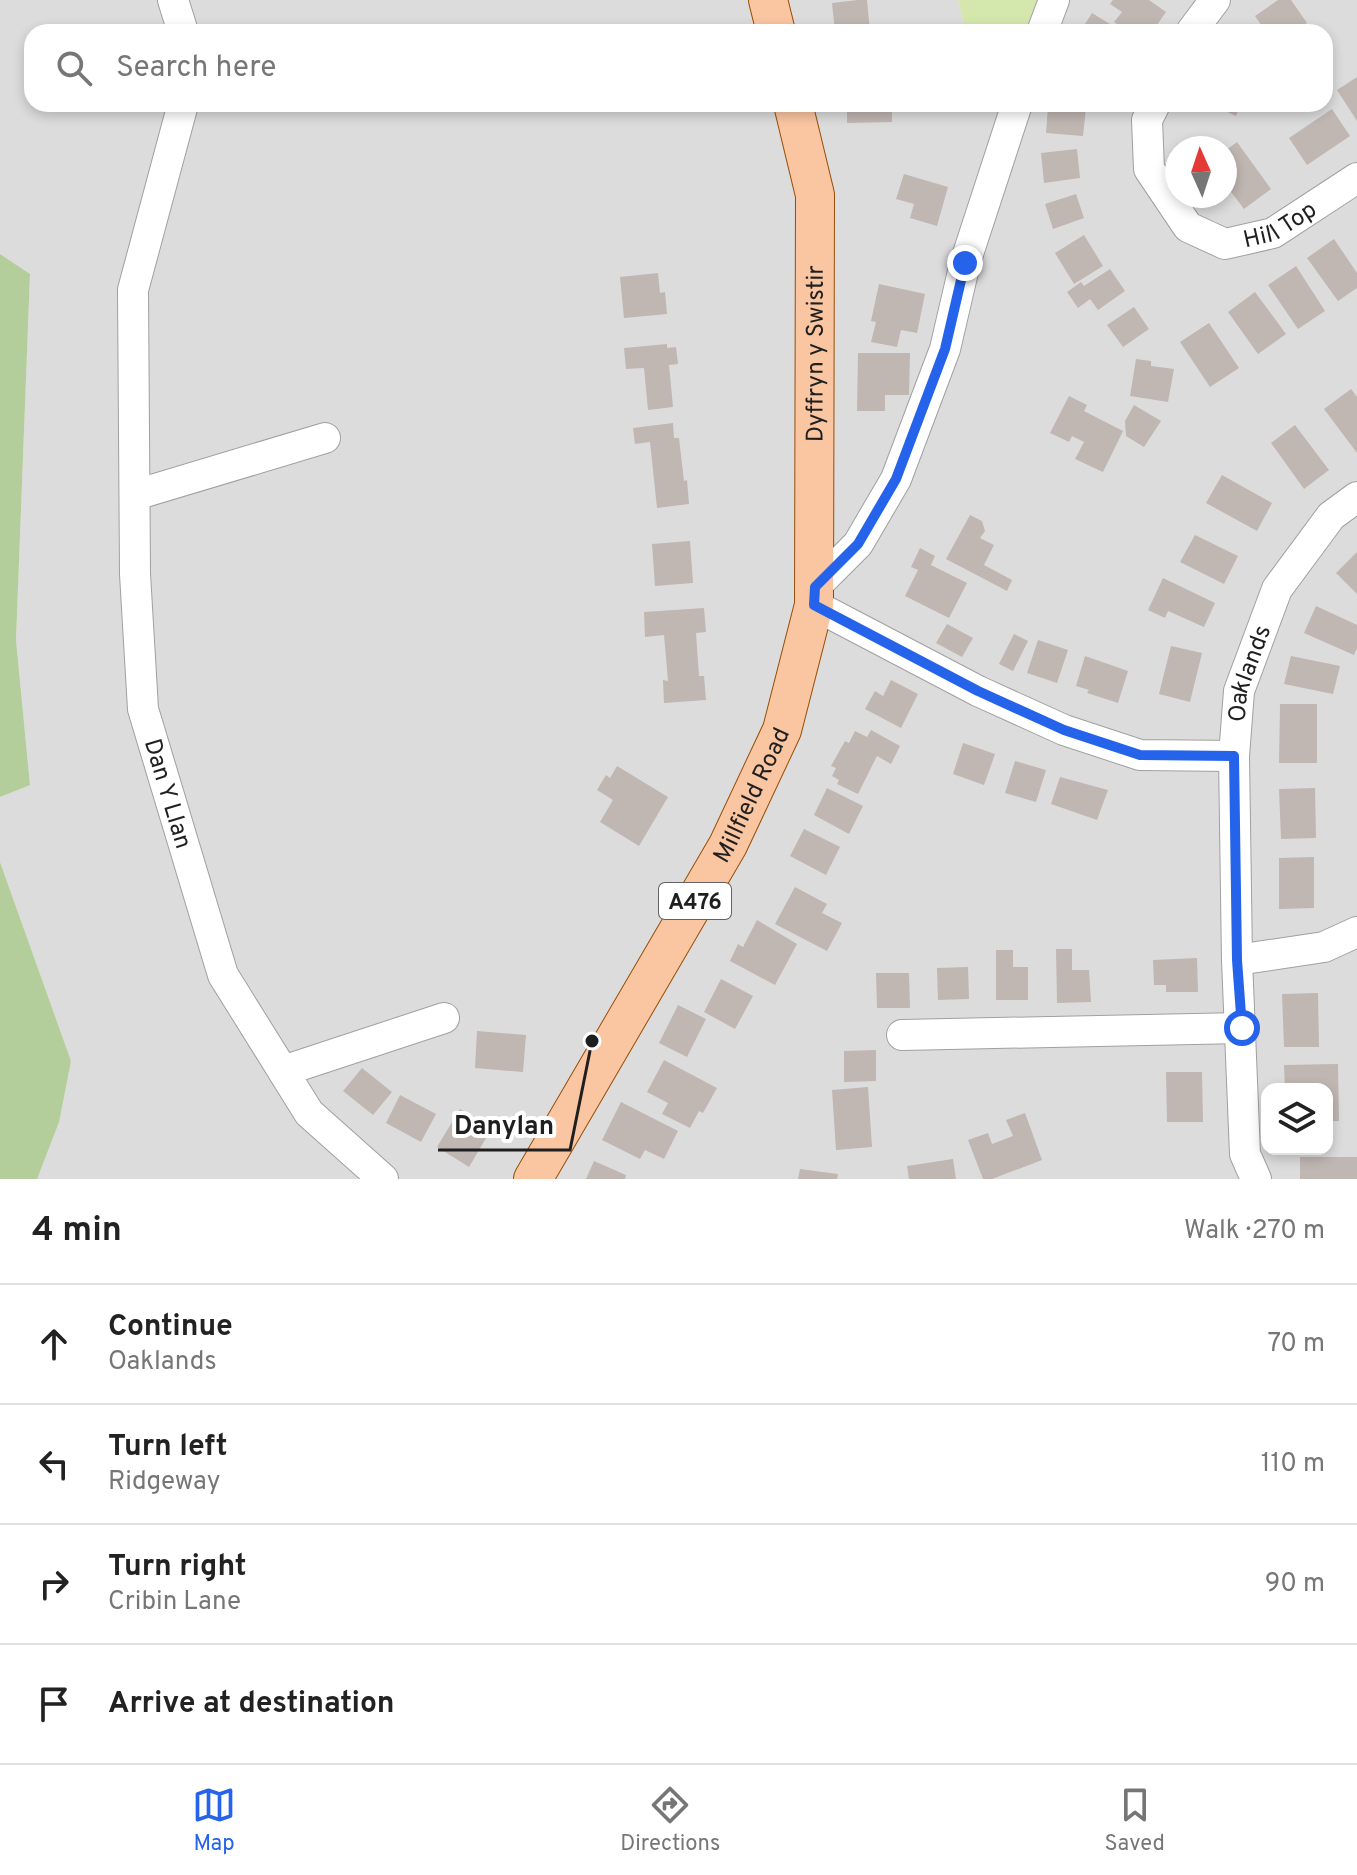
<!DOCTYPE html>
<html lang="en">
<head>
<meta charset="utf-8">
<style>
	body { margin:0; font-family:Overpass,sans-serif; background:#f2f2f2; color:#222 }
	.controls { position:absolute; right:24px; bottom:24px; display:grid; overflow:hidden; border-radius:16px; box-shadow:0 4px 12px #0003 }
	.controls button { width:72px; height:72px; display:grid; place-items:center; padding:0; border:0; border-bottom:2px solid #e0e0e0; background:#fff; color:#222; font:40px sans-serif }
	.compass { position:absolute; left:1165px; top:136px; width:72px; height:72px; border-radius:50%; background:#fff; box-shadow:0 4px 12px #0003; rotate:357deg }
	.stop { position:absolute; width:24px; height:24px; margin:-18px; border:6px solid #2563eb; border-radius:50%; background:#fff }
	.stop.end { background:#2563eb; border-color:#fff; box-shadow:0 2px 8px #0008 }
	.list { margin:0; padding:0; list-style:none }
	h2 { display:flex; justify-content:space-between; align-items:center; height:104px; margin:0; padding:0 32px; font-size:34px }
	h2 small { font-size:26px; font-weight:400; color:#767676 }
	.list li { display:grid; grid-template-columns:52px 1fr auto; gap:24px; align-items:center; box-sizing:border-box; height:120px; padding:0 32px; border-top:2px solid #e0e0e0 }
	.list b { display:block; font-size:30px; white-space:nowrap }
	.list p { margin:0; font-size:26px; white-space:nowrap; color:#767676 }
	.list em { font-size:26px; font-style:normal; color:#767676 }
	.icon { flex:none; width:44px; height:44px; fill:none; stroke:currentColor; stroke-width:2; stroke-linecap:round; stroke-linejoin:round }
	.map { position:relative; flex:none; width:1357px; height:1179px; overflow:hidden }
	.search { position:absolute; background:#fff; box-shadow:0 4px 12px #0003; left:24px; right:24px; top:24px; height:88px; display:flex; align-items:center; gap:20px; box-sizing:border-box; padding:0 28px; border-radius:24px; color:#767676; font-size:30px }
	.sheet { height:584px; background:#fff }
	nav { display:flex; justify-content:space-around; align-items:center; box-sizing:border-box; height:112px; border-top:2px solid #e0e0e0; background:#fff; font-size:22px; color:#767676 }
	nav a { display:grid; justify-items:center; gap:4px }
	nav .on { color:#2563eb }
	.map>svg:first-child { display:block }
	.residential { fill:#dddcdc; fill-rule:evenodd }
	.grass { fill:#d4e8ad }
	.forest { fill:#b3ce9b }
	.building { fill:#c0b6b2 }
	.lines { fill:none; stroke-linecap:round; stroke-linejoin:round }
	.minor-casing { stroke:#a0a0a0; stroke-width:32 }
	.major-casing { stroke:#974e04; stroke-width:40 }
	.minor { stroke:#fff; stroke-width:30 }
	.major { stroke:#fac5a1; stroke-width:38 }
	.route { stroke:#2563eb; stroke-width:10 }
	.labels { text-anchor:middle; stroke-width:8; stroke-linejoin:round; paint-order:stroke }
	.shield { fill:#fff; stroke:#626262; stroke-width:2 }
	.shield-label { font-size:22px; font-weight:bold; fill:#1f1f1f }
	.street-label { font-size:24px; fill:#1f1f1f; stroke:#fff }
	.leader { fill:none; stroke:#1f1f1f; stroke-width:3 }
	.callout-dot { fill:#1f1f1f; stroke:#fff; stroke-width:3 }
	.callout-label { font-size:26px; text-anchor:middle; font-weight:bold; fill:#1f1f1f; stroke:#fff; stroke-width:8; stroke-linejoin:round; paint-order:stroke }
</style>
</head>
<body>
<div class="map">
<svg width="1357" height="1179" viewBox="0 0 1357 1179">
	<rect width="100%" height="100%" fill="#f0ebe6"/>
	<path class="residential" d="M0,0H958L966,32H32V104H1325V32H1052L1065,0H1357V1179H37L71,1061L0,862V797L30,784L16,640L30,274L0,254ZM1177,148H1225V196H1177ZM1267,1089H1327V1149H1267Z"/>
	<path class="grass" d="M958,0H1065L1052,32H966Z"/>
	<path class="forest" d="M0,254L30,274L16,640L30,785L0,797Z
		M0,862L71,1061L59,1122L37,1179H0Z"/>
	<path class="building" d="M858,0H867L870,32H835L832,3Z
		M1113,0H1149L1166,12L1152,32H1129L1114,22L1122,12L1110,4Z
		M1278,0H1291L1307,23L1293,32H1266L1255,16Z
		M1092,13L1123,32H1080Z
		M1357,77V121L1337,90Z
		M847,104H892V122L847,123Z
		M1209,104H1241L1236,116Z
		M1048,106L1086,108L1083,136L1046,133Z
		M1332,109L1350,136L1307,165L1289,138Z
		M1237,142L1271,189L1244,209L1225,184V151Z
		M1077,149L1080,178L1044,183L1041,153Z
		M904,174L948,187L937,226L910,218L914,204L896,199Z
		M1076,194L1084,218L1053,229L1045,204Z
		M1084,235L1103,266L1074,284L1055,253Z
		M1334,239L1357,273V288L1338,301L1307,258Z
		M1296,266L1325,311L1298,329L1268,285Z
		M1110,269L1125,291L1098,310L1090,299L1078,308L1067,292L1081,282L1084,286Z
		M658,273L660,293L665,292L667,314L624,318L620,277Z
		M879,284L925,294L917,333L901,330L897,347L871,342L876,322L871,321Z
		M1255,292L1286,334L1258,354L1228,312Z
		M1134,307L1149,329L1123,347L1107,325Z
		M1209,323L1239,368L1210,387L1180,342Z
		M667,344V348L676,347L678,364L669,365L673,407L648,410L644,368L626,369L624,348Z
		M858,353H910L909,395H885V411H857Z
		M1136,359L1151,361V366L1174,369L1168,402L1130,396Z
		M1351,389L1357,397V453L1324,409Z
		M1069,396L1087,405L1084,411L1123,431L1103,472L1075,459L1084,442L1072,436L1069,442L1050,433Z
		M1134,405L1161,421L1144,447L1126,436L1125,421Z
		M673,423L674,438H679L684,481L687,480L689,504L657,508L650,442L635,444L633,428Z
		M1295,425L1329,470L1304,489L1271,443Z
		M1222,475L1272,503L1257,531L1206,503Z
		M970,515L982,521L985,531L980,538L994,545L984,565L1012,580L1007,591L946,559Z
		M1195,535L1238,556L1224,584L1180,562Z
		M690,541L693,583L655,586L652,544Z
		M920,548L935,556L931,565L967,583L949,618L905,596L918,570L911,567Z
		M1357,552V594L1336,573Z
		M1163,578L1215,603L1204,627L1168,611L1165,618L1148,610Z
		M1316,606L1357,625V648L1354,655L1304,633Z
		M704,608L706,632L696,633L699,676H704L706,700L664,703L663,680L668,681L664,635L645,637L644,612Z
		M947,624L973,638L962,657L936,643Z
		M1014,634L1028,641L1013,671L999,664Z
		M1038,640L1068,650L1057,683L1027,673Z
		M1171,646L1202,653L1190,702L1159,694Z
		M1085,656L1128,671L1118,703L1087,693L1089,690L1076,686Z
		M1291,656L1340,666L1333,694L1284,684Z
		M891,680L918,694L901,728L865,709L875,691L883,696Z
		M1280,704H1317V763H1279Z
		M871,730L900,746L891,764L877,756L858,794L837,784L839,780L832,776L836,768L831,766L845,741L849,743L855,731L867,737Z
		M963,743L995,754L984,785L953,774Z
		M1015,761L1046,770L1036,802L1005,793Z
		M617,766L668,797L639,846L600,822L613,800L597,790L606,775L610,778Z
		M1060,777L1108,790L1097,820L1051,804Z
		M827,788L863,806L849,834L814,815Z
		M1315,788L1316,838L1281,839L1279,789Z
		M804,829L840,847L826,875L790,856Z
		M1314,857V908L1279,909V858Z
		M795,887L827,904L822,913L842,923L827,951L775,924Z
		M757,920L797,944L775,985L730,961L738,944L743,947Z
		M1056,949H1072V970H1089L1091,1002L1057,1003Z
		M996,950H1013V967H1028V1000H996Z
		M1197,958L1198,992H1166V985H1154L1153,960Z
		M968,967L969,999L938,1000L937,968Z
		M876,973H909L910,1008H877Z
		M721,979L753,996L735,1029L704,1012Z
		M1318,993L1319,1047H1284L1282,994Z
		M678,1005L706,1019L687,1057L659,1043Z
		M477,1031L526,1035L523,1072L475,1068Z
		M876,1050V1081L844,1082V1051Z
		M664,1060L717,1088L703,1113L699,1111L690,1128L662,1114L668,1103L647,1092Z
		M1338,1064L1339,1121H1327V1089H1285L1284,1065Z
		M362,1068L392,1092L373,1115L343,1091Z
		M1166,1072H1202L1203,1122H1167Z
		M868,1087L872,1147L836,1150L832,1090Z
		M400,1095L436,1114L421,1142L386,1123Z
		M621,1102L678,1131L664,1159L645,1150L640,1159L602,1140Z
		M460,1109L492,1128L469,1167L437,1147Z
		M1025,1113L1042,1160L992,1179H983L968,1140L988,1133L992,1144L1013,1136L1006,1120Z
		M1300,1157H1357V1179H1300Z
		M953,1159L956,1179H909L907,1166Z
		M594,1161L626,1175L625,1179H586Z
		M800,1169L838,1174L837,1179H798Z"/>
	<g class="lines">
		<g class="minor-casing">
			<g id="minor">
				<path d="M173,0L183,32"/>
				<path d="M1042,32L1054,0"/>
				<path d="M1191,32L1215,0"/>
				<path id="s1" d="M183,104L133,290L135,574L143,709L223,975L309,1113L383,1179"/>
				<path id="s2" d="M1155,104L1147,120L1149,169L1188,227L1225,244L1273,233L1357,178"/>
				<path d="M135,495L325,438"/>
				<path d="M815,587L858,544L896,479L945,349L965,263L1017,104"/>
				<path d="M814,605L978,691L1064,730L1140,755L1234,756"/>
				<path d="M1237,960L1324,947L1357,932"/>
				<path d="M902,1035L1242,1028"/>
				<path d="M283,1071L444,1018"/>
				<path id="s3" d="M1256,1179L1245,1154L1237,960L1234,756L1239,691L1277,589L1331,516L1357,497"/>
			</g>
		</g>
		<g class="major-casing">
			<g id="major">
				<path d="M768,0L776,32"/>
				<path id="s4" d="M533,1179L728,845L782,730L814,605L815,195L793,104"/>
			</g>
		</g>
		<use href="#minor" class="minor"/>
		<use href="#major" class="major"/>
	</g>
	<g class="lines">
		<path class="route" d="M965,263L945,349L896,479L858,544L815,587L814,605L978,691L1064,730L1140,755L1234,756L1237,960L1242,1028"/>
	</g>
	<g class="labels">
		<rect class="shield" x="659" y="883" width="72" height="36" rx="6"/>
		<g class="shield-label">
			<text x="695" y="909">A476</text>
		</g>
		<g class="street-label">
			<text dy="8" stroke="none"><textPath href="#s2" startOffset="236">Hill Top</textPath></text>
			<text dy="8" stroke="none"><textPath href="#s4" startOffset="894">Dyffryn y Swistir</textPath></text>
			<text dy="8" stroke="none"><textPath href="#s3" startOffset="510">Oaklands</textPath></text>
			<text dy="8" stroke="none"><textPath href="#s1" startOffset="700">Dan Y Llan</textPath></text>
			<text dy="8" stroke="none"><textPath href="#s4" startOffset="442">Millfield Road</textPath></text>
		</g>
	</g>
	<path class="leader" d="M592 1041L570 1150H438"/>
	<circle class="callout-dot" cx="592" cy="1041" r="8"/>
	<g class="callout-label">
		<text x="504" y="1134">Danylan</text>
	</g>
</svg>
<div class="controls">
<button><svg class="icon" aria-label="layers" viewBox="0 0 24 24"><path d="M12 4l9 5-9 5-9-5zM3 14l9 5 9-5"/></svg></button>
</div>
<svg class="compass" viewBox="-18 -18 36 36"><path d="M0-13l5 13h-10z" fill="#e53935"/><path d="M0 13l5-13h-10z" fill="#767676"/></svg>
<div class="stop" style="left:1242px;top:1028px"></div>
<div class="stop end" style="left:965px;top:263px"></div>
<div class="search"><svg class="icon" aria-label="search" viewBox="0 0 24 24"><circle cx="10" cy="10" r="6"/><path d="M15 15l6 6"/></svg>Search here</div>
</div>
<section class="sheet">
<h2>4 min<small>Walk · 270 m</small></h2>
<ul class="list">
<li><svg class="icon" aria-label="ahead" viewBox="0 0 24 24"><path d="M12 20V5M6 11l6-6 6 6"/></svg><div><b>Continue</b><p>Oaklands</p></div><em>70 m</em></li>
<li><svg class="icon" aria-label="left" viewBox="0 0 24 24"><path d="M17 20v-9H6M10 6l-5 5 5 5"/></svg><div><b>Turn left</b><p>Ridgeway</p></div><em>110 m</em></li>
<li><svg class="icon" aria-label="right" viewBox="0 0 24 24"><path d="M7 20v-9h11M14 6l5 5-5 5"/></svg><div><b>Turn right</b><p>Cribin Lane</p></div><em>90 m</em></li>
<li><svg class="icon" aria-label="arrive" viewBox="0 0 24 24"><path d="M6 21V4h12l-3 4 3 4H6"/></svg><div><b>Arrive at destination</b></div></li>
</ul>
</section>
<nav>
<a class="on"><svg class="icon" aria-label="map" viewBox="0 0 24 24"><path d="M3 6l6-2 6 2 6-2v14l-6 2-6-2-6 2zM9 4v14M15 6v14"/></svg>Map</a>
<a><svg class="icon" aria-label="directions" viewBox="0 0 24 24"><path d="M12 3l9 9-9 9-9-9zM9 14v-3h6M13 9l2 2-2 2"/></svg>Directions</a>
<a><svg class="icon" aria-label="saved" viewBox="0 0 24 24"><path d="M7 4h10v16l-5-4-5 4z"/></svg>Saved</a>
</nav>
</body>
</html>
